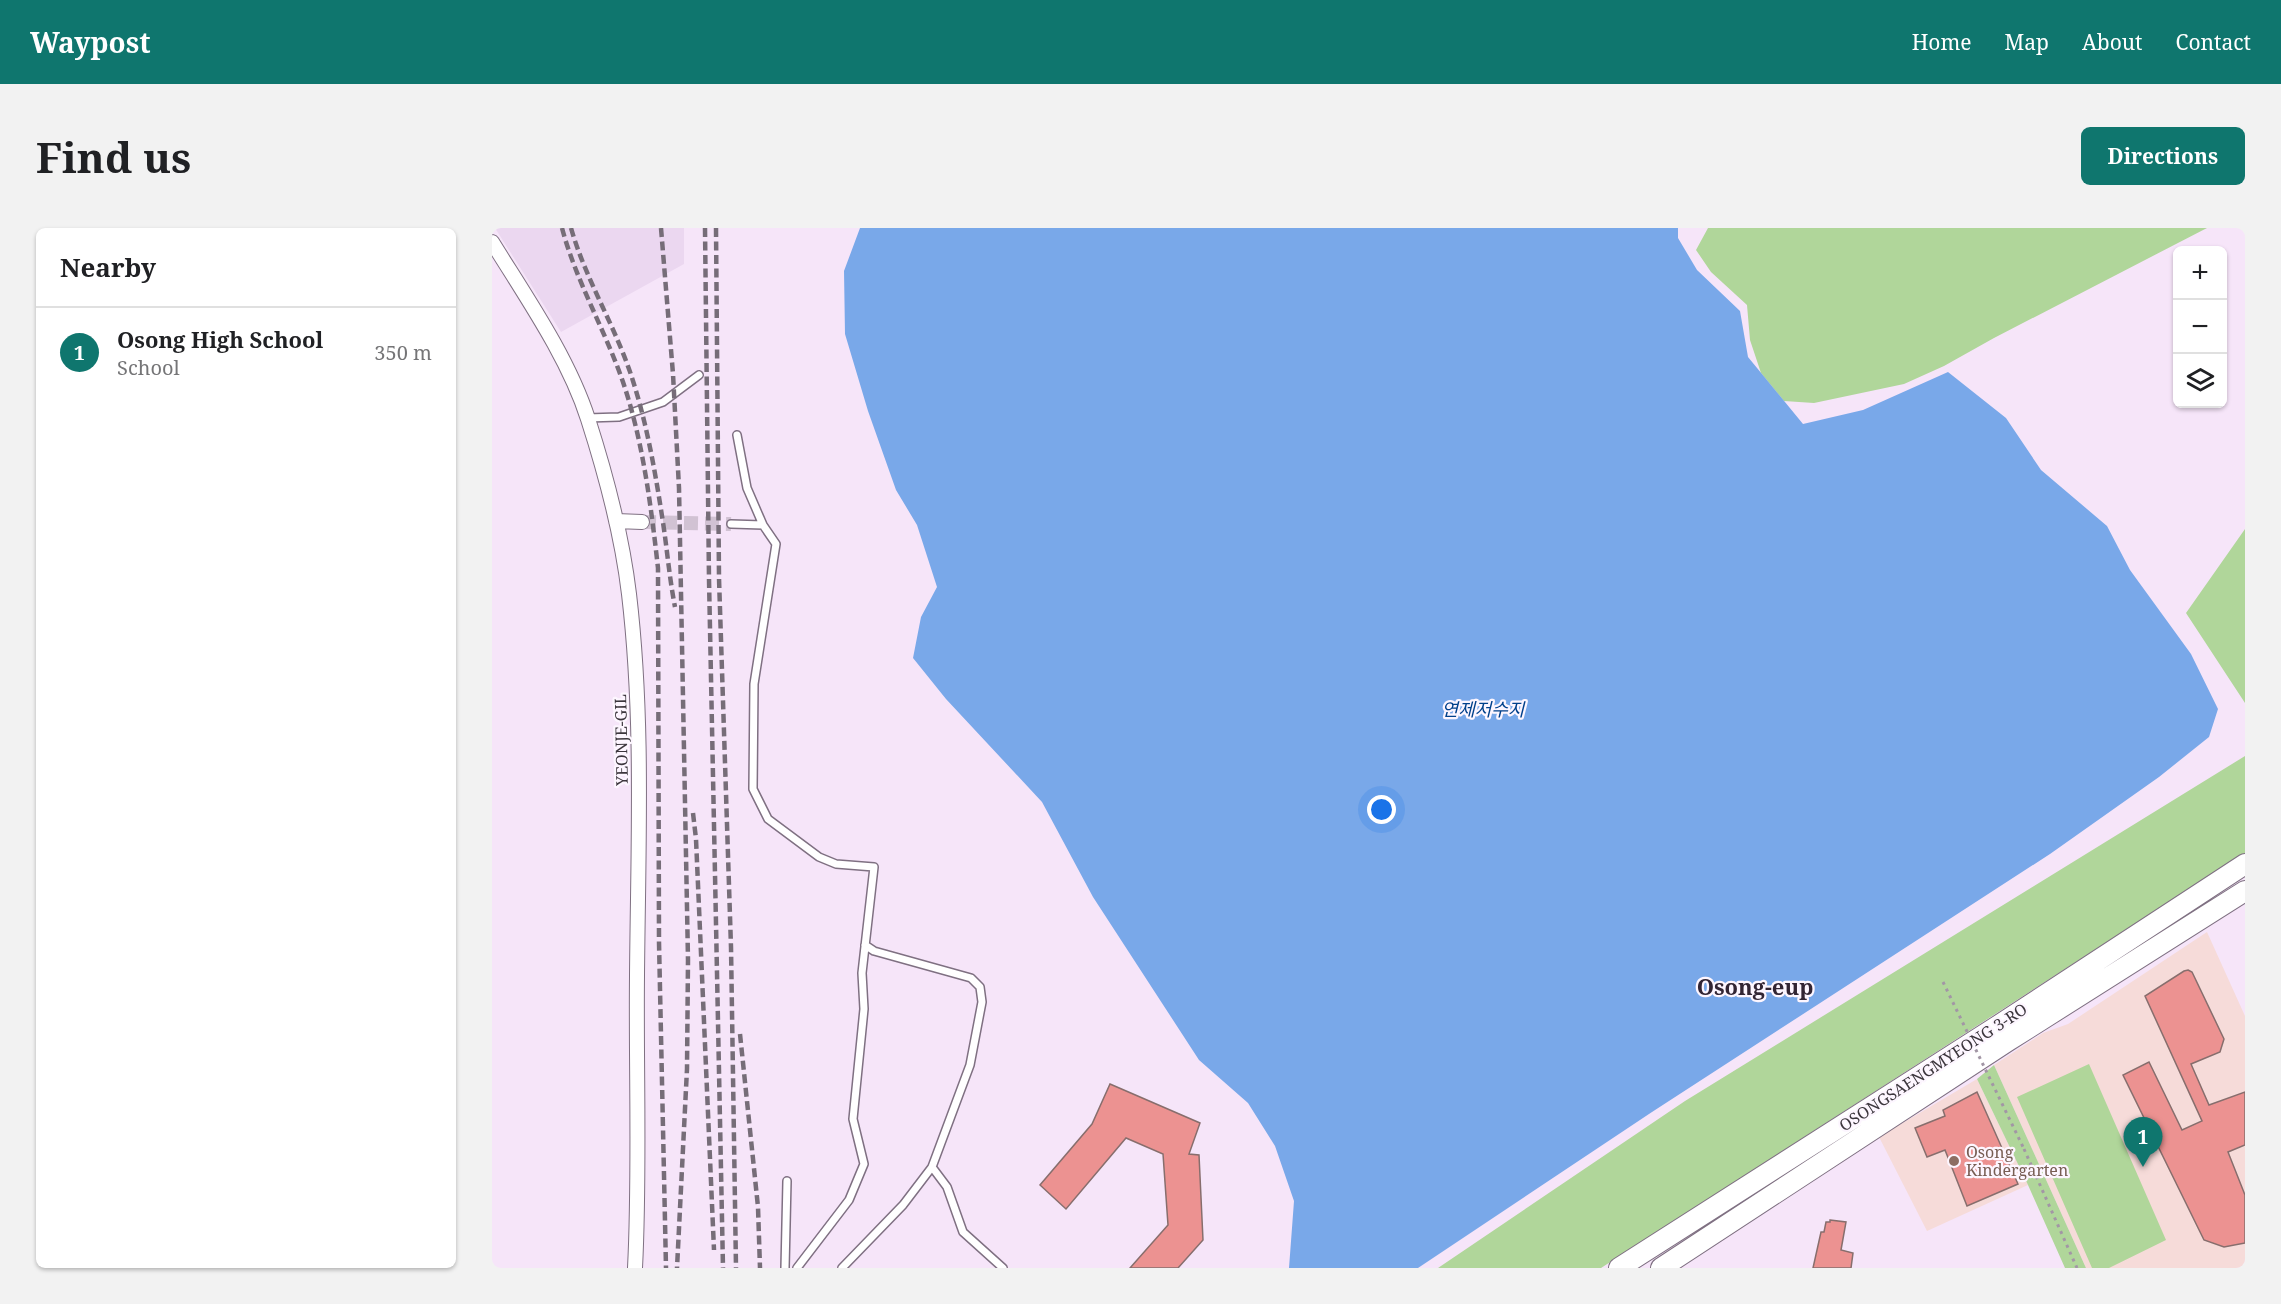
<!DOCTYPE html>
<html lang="en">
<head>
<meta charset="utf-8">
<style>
	body { margin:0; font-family:"Noto Serif","Noto Sans KR",serif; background:#f2f2f2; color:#202124 }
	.controls { position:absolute; right:18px; top:18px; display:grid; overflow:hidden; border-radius:9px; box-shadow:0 2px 4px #0004 }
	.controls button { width:54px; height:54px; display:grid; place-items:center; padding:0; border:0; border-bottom:2px solid #e0e0e0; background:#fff; color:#202124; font:30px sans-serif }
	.you { position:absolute; left:890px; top:582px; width:21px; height:21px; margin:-15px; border:4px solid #fff; border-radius:50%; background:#1a73e8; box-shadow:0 0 0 9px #1a73e833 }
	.badge { display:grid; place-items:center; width:39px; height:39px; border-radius:50%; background:#0f766e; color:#fff; font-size:20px; font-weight:700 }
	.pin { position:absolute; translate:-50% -50px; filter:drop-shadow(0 2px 3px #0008) }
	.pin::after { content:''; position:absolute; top:32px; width:21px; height:18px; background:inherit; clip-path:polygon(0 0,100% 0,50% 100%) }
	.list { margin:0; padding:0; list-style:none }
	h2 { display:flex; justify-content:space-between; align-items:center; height:78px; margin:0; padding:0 24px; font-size:26px }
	h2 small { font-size:20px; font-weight:400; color:#757577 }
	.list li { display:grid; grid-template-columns:39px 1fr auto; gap:18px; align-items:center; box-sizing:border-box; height:90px; padding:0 24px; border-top:2px solid #e0e0e0 }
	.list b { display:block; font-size:22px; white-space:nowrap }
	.list p { margin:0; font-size:20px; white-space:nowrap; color:#757577 }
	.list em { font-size:20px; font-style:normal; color:#757577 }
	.icon { flex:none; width:33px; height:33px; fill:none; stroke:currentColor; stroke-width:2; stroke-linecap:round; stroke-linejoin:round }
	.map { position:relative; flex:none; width:1753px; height:1040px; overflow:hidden; border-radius:9px }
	header { display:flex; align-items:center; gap:36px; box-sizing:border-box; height:84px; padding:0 30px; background:#0f766e; color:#fff }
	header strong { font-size:28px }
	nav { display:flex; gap:33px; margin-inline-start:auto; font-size:21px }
	.intro { display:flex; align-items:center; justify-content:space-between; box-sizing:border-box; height:144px; padding:0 36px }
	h1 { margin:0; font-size:42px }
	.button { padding:15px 27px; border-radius:9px; background:#0f766e; color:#fff; font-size:21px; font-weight:700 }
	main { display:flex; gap:36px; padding:0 36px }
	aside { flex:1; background:#fff; border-radius:9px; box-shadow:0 2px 4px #0004 }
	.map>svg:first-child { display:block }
	.built { fill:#ebd7f0 }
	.education { fill:#f6dbd9 }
	.green { fill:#b0d69a }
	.water { fill:#79a8e9 }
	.building { fill:#ec9291; stroke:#876e6d; stroke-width:1.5 }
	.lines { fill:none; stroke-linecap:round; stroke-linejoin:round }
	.street-tunnel { stroke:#d1c2d3; stroke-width:14; stroke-dasharray:14 7; stroke-linecap:butt }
	.lane-casing { stroke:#7f7082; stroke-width:10 }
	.street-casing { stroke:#7f7082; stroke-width:16 }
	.secondary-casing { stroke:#7f7082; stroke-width:22 }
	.path { stroke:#a296a5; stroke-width:3; stroke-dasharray:3 4.5; stroke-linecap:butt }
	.lane { stroke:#fff; stroke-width:7 }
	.street { stroke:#fff; stroke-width:14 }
	.secondary { stroke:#fff; stroke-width:20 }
	.rail { stroke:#766d78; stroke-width:4.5; stroke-dasharray:9 4.5; stroke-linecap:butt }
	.path-bridge { stroke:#a296a5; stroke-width:3; stroke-dasharray:3 4.5; stroke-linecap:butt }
	.education-dot { fill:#8d6e63; stroke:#fdf6ff; stroke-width:2 }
	.labels { text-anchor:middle; stroke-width:4.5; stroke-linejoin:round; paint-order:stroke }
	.street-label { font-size:16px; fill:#3c363d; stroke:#fdf6ff }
	.education-label { font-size:16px; fill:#785e54; stroke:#fdf6ff; text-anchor:start }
	.water-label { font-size:18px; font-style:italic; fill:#00408b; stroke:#fdf6ff }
	.district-label { font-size:22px; font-weight:bold; fill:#322534; stroke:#fdf6ff }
</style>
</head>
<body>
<header>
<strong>Waypost</strong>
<nav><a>Home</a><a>Map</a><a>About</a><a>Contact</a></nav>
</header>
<div class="intro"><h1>Find us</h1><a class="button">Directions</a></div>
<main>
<aside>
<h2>Nearby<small></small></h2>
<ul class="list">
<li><span class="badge">1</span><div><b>Osong High School</b><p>School</p></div><em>350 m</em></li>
</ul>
</aside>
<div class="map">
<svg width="1753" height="1040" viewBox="0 0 1753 1040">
	<rect width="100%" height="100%" fill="#f6e5f9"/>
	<path class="built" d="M3,0H192V36L69,104Z"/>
	<path class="education" d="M1715,704L1753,788V1040H1594L1502,837L1551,805L1576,796Z
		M1485,851L1536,957L1435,1003L1387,909Z"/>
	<path class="green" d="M1216,0H1715L1502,110L1452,138L1412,156L1322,175L1292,173L1269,145L1258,112L1255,77L1219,44L1204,22Z
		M1753,301V475L1694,385Z
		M1753,528V625L1109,1040H946L1193,873Z
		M1597,836L1674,1012L1617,1040H1600L1525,869Z
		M1502,837L1594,1040H1573L1536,957L1485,851Z"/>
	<path class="water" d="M368,0H1186V10L1205,42L1248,83L1256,129L1311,196L1371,182L1456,144L1514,190L1549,242L1615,298L1638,342L1699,426L1726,481L1717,509L1667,549L1558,626L1160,884L926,1040H797L802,973L783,918L756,875L707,832L601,669L550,574L454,471L421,430L429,389L445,359L425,297L404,262L376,183L353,106L352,43Z"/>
	<path class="building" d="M1696,742L1700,744L1732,811L1728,824L1699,836L1717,877L1753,864V917L1736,924L1753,967V1015L1732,1019L1712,1012L1631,847L1657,834L1690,902L1710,893L1653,768L1692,743Z
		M618,856L708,895L697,926L707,927L711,1012L686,1040H638L676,997L671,926L634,910L574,981L548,957L600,896Z
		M1485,864L1526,956L1475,978L1453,922L1435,929L1423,900L1453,888L1451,882Z
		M1338,992L1354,994L1349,1022L1361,1025L1359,1040H1321L1329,1004H1332L1334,994H1338Z"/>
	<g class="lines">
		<path class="street-tunnel" d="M150,294L239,296"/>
		<g class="lane-casing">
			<path id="lane" d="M95,190L127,189L171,174L207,147
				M245,207L255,260L271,297
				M239,296L271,297L284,316L262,456L261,561L276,591L327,629L344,636L382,639L370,745L372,781L361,891L372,936L357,972L305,1040
				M440,939L455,959L471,1004L511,1040
				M293,1040L295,953
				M350,1040L411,977L440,939L478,837L490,774L488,759L479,750L382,723L373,717"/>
		</g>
		<g class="street-casing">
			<path id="street" d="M0,14C34,69 76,129 96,191C114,247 130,307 137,366C152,493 146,621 145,748C144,845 148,943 143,1040
				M124,293L150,294"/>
		</g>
		<g class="secondary-casing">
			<path id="secondary" d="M1127,1040L1504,799L1753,636
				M1169,1040L1516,813L1753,663"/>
		</g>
		<path class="path" d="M1532,921L1585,1040"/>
		<use href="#lane" class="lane"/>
		<use href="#street" class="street"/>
		<use href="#secondary" class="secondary"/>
		<path class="rail" d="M70,0C84,53 113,102 131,154C151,213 159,278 166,340L167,714L174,1040
			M79,0C94,53 125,101 141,153C155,197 163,243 170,288C175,319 177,348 183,379
			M169,0L181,146L187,260L196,732L195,841L185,1040
			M213,0L217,351L231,1040
			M224,0L227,350L239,719L244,1040
			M201,585L204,611L222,1022
			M248,806L266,979L268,1040"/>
		<path class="path-bridge" d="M1451,754L1532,921"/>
	</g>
	<circle class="education-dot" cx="1462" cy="933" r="6"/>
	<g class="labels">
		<g class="street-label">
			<text transform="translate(129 512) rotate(-91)" y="6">YEONJE-GIL</text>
			<text transform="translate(1441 839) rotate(-33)" y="6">OSONGSAENGMYEONG 3-RO</text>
		</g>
		<g class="education-label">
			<text x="1474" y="930">Osong<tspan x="1474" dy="18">Kindergarten</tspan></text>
		</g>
		<g class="water-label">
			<text x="991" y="488">연제저수지</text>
		</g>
		<g class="district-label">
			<text x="1263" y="767">Osong-eup</text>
		</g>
	</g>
</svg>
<div class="controls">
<button>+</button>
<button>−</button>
<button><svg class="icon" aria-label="layers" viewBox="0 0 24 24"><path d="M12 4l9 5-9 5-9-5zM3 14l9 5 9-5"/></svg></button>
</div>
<div class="you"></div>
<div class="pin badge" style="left:1651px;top:939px">1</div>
</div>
</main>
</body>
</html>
